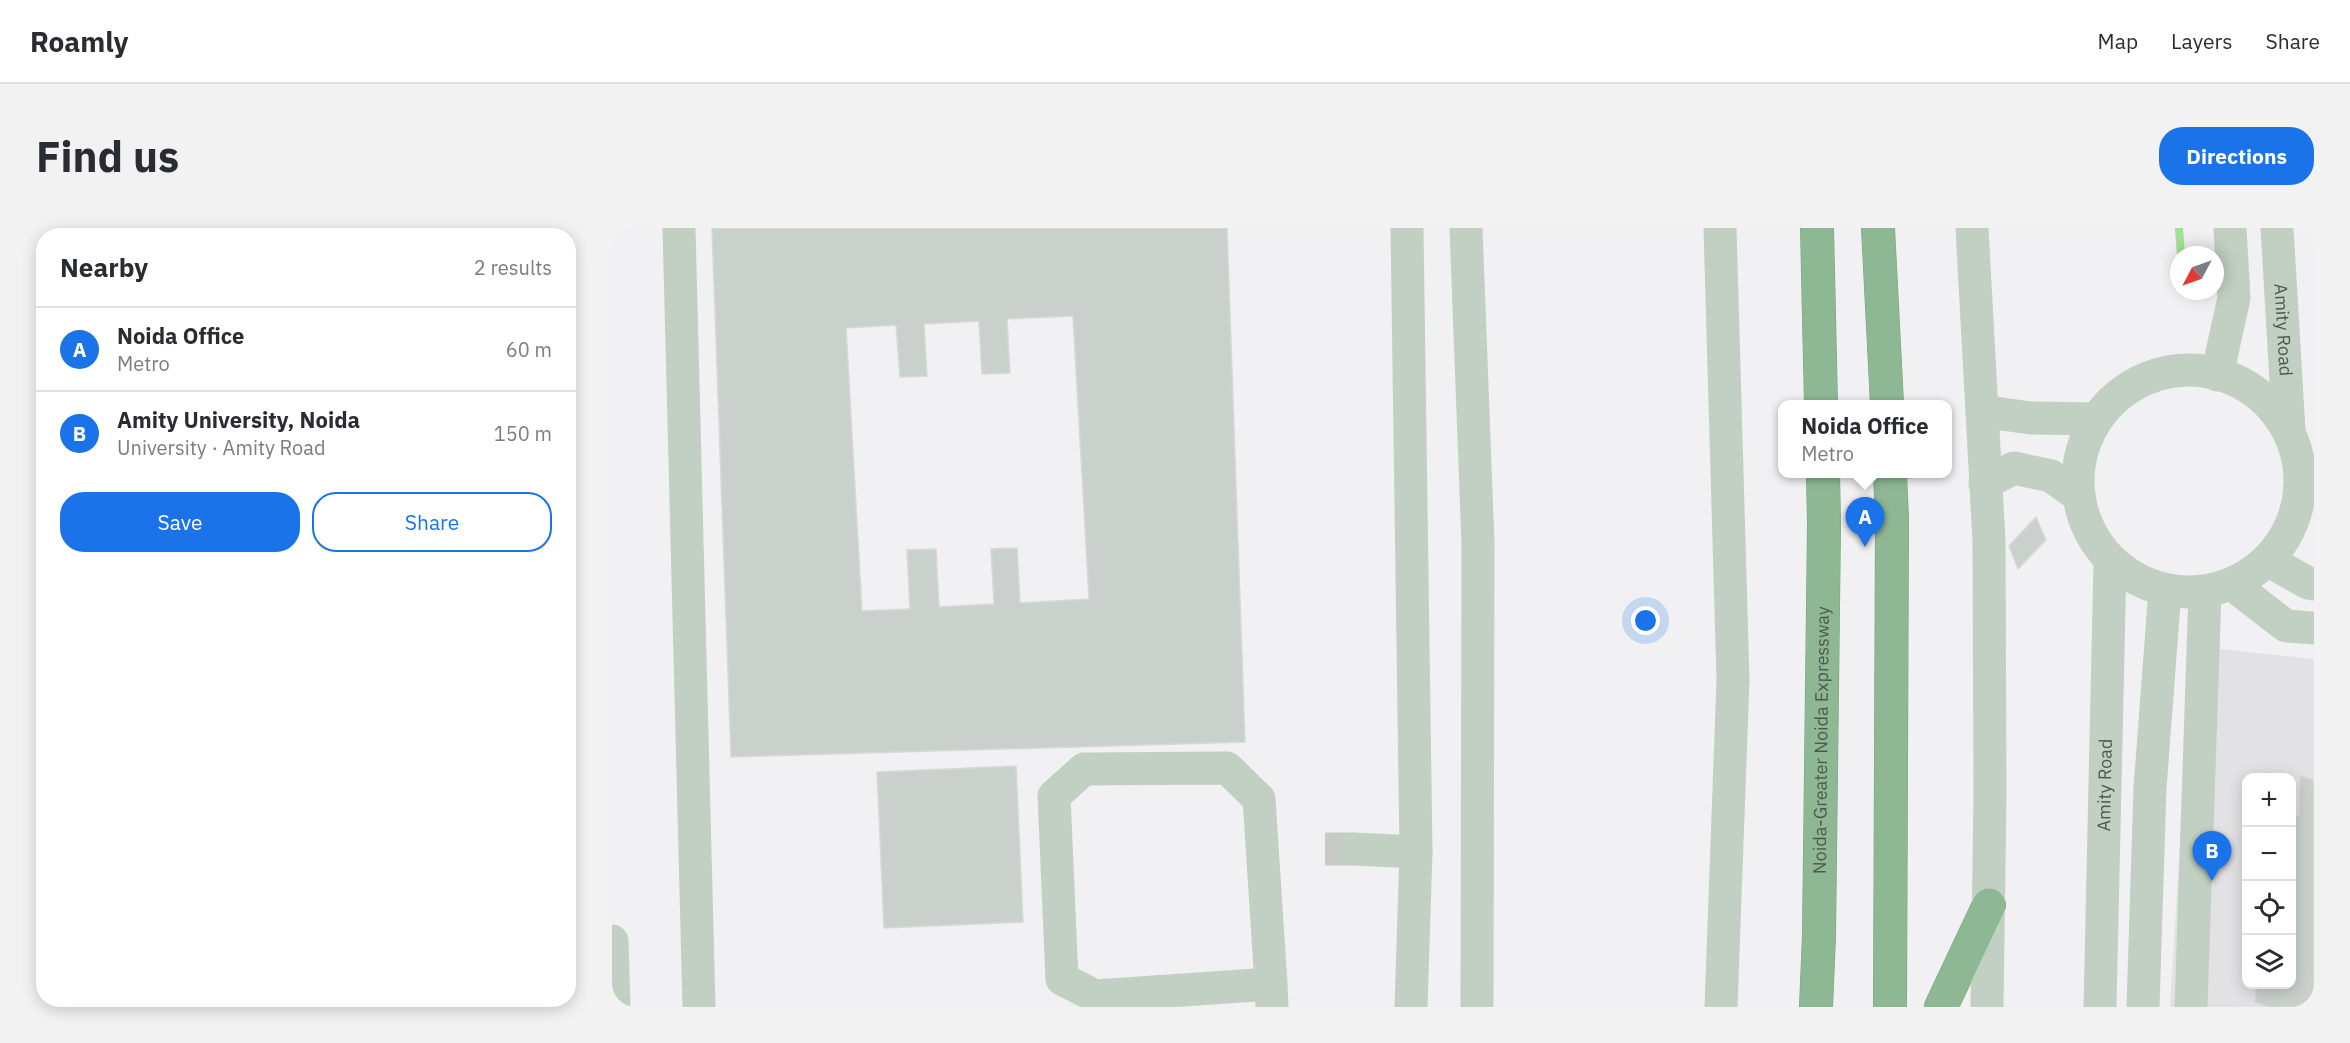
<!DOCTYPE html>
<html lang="en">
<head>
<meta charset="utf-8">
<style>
	body { margin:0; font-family:"IBM Plex Sans",sans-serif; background:#f2f2f3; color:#2b2b33 }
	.controls { position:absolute; right:18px; bottom:18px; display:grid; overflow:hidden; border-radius:12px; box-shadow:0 3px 15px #0003 }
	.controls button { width:54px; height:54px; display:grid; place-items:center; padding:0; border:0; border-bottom:2px solid #e1e1e2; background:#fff; color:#2b2b33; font:30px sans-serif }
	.compass { position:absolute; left:1558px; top:18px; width:54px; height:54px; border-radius:50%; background:#fff; box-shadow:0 3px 15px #0003; rotate:229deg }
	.you { position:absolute; left:1034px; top:393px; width:21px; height:21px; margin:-15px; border:4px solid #fff; border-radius:50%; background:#1a73e8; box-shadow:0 0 0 9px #1a73e833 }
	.badge { display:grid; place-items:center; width:39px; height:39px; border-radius:50%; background:#1a73e8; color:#fff; font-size:20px; font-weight:700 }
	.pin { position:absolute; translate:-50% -50px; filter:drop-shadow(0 2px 3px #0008) }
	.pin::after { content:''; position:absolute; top:32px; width:21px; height:18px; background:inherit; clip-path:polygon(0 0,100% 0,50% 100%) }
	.popup { position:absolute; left:1166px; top:172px; width:174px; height:78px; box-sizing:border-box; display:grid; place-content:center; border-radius:12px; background:#fff; filter:drop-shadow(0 2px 4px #0005); font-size:20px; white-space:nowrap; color:#7c7c81 }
	.popup b { font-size:22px; color:#2b2b33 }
	.popup::after { content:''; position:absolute; left:50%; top:100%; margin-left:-12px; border:12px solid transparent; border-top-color:#fff }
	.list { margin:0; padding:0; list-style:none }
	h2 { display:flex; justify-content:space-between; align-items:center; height:78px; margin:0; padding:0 24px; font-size:26px }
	h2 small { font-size:20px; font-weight:400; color:#7c7c81 }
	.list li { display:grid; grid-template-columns:39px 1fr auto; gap:18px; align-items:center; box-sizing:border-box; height:84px; padding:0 24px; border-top:2px solid #e1e1e2 }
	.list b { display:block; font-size:22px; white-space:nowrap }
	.list p { margin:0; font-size:20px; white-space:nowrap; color:#7c7c81 }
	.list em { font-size:20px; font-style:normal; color:#7c7c81 }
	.actions { display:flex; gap:12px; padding:18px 24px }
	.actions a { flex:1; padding:14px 0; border:2px solid #1a73e8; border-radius:24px; text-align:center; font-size:21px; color:#1a73e8 }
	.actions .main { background:#1a73e8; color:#fff }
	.icon { flex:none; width:33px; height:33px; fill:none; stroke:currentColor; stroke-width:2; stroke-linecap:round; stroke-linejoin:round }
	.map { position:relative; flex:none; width:1702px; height:779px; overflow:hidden; border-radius:24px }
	header { display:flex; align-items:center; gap:36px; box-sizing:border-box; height:84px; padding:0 30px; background:#fff; border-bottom:2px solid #e1e1e2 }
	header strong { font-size:28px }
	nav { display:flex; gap:33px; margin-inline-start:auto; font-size:21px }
	.intro { display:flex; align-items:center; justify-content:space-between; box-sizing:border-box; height:144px; padding:0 36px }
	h1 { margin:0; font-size:42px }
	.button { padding:15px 27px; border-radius:24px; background:#1a73e8; color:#fff; font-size:21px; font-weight:700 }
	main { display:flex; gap:36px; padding:0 36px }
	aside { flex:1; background:#fff; border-radius:24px; box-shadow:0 3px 15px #0003 }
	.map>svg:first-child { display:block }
	.education { fill:#e2e1e3; fill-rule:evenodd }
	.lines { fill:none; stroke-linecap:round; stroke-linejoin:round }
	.stream { stroke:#a2e197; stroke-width:8 }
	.building { fill:#cad1cc; stroke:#d5dad7; stroke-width:1.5; fill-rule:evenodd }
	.minor-tunnel { stroke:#c7cbc8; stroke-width:33; stroke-dasharray:33 16; stroke-linecap:butt }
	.highway-casing { stroke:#79a480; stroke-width:34 }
	.minor { stroke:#c2d0c4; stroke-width:33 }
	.highway { stroke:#8eb894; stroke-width:33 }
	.labels { text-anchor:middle; stroke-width:4.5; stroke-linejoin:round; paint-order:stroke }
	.street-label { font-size:18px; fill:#4a5b4c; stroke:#fff }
</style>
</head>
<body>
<header>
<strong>Roamly</strong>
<nav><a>Map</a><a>Layers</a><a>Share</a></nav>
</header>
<div class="intro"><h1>Find us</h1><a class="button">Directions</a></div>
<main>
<aside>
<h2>Nearby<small>2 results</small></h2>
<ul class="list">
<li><span class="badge">A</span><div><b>Noida Office</b><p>Metro</p></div><em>60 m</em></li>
<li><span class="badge">B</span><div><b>Amity University, Noida</b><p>University · Amity Road</p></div><em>150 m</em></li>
</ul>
<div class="actions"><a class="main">Save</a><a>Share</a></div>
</aside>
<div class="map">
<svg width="1702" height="779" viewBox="0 0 1702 779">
	<rect width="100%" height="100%" fill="#f1f0f2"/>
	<path class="education" d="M1580,418L1702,431V779H1558ZM1634,550H1680V756H1634Z"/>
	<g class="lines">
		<path class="stream" d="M1567,0L1569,27"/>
	</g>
	<path class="building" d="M100,0H615L633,514L119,529ZM461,88L477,371L408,375L405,320L379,321L382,376L327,379L324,321L295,322L298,381L250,383L234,100L284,97L288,149L315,148L312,96L367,93L370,146L398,145L395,91Z
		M1424,289L1434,312L1406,341L1397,318Z
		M404,538L411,694L272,700L265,544Z
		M1688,548L1702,552V779H1658L1643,774L1645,756H1680V588H1687Z"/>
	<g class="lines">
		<path class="minor-tunnel" d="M713,621H742"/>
		<g class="highway-casing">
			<g id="highway">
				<path d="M1205,0L1209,176"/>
				<path d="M1266,0L1275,176"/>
				<path d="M1278,246L1280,291L1278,779"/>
				<path id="s3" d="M1204,779L1207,708L1212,296L1211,246"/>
				<path d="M1329,779L1377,677"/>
			</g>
		</g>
		<g class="minor">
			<path d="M67,0L87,779"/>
			<path d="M795,0L804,624L799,779"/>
			<path d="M854,0L866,316L865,779"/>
			<path d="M1108,0L1121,452L1109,779"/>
			<path d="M1360,0L1377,313L1378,566L1375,779"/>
			<path id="s1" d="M1665,0L1677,203"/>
			<circle cx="1577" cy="253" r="111"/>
			<path d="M1605,147L1622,70L1618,0"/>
			<path d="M1370,183L1418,190L1485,191"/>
			<path d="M1373,255L1402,240L1439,248L1467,268"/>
			<path d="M1657,333L1696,355L1702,356"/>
			<path d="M1621,357L1674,398L1702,400"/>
			<path d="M742,621L804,624"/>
			<path d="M0,713L2,779"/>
			<path d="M659,756L483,768L450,751L442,568L472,541L615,540L647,571L659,756L660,779"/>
			<path id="s2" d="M1488,779L1498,334"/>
			<path d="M1531,779L1538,560L1553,362"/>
			<path d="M1579,779L1593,364"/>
		</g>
		<use href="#highway" class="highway"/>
	</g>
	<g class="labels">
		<g class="street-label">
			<text dy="6" stroke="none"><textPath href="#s1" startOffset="102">Amity Road</textPath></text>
			<text dy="6" stroke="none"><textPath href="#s3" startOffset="267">Noida-Greater Noida Expressway</textPath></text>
			<text dy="6" stroke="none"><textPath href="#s2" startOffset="222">Amity Road</textPath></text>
		</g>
	</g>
</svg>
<div class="controls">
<button>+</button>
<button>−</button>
<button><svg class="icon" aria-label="locate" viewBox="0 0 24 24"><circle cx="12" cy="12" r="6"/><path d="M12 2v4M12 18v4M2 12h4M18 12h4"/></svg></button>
<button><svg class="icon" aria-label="layers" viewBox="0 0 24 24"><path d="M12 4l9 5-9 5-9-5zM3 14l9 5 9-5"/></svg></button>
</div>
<svg class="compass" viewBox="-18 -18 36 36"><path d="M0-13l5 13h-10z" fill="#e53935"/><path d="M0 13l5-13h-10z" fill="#7c7c81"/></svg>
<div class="you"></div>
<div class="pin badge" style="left:1253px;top:319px">A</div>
<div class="popup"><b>Noida Office</b>Metro</div>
<div class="pin badge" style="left:1600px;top:653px">B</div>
</div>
</main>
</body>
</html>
